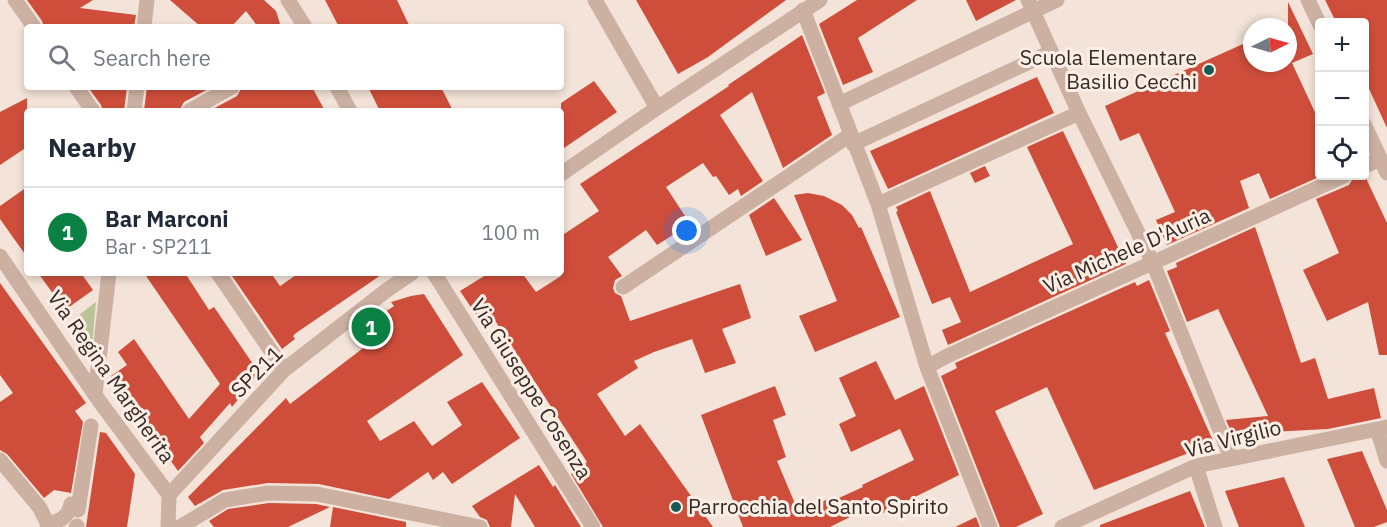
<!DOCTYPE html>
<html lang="en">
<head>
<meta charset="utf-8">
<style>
	body { margin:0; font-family:"IBM Plex Sans",sans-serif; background:#f2f2f3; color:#1f2937 }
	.controls { position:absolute; right:18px; top:18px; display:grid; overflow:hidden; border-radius:6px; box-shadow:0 3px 9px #0003 }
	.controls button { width:54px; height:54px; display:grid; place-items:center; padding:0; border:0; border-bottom:2px solid #e0e1e3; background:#fff; color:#1f2937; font:30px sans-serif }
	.compass { position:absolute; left:1243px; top:18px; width:54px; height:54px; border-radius:50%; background:#fff; box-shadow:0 3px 9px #0003; rotate:85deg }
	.you { position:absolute; left:687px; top:231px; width:21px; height:21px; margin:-15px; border:4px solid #fff; border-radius:50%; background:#1a73e8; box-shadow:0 0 0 9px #1a73e833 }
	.badge { display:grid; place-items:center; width:39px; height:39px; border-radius:50%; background:#0b8043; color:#fff; font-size:20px; font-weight:700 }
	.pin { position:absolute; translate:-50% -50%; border:3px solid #fff; box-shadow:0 2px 6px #0006 }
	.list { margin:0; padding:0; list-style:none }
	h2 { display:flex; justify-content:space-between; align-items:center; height:78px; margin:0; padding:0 24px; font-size:26px }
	h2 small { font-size:20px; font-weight:400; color:#747a83 }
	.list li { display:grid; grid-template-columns:39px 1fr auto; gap:18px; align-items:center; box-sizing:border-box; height:90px; padding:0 24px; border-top:2px solid #e0e1e3 }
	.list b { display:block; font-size:22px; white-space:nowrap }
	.list p { margin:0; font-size:20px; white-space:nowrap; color:#747a83 }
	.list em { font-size:20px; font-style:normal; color:#747a83 }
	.icon { flex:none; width:33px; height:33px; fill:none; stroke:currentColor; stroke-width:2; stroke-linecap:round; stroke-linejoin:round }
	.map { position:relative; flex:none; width:1387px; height:527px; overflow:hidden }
	.search { position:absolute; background:#fff; box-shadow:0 3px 9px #0003; left:24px; top:24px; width:540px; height:66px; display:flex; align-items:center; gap:15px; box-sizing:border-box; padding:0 21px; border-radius:6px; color:#747a83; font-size:22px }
	.panel { position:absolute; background:#fff; box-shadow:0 3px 9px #0003; left:24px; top:108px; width:540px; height:168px; border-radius:6px }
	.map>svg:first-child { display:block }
	.green { fill:#b9c397 }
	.building { fill:#ce4e3b }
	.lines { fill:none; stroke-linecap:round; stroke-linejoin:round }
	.minor { stroke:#ccb1a3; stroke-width:15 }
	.poi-dot { fill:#195a57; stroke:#faeee5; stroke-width:2 }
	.labels { text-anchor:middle; stroke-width:6; stroke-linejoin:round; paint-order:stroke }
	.poi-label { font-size:21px; fill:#362926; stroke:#faeee5; text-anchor:end }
	.street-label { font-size:21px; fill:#362926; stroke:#faeee5 }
</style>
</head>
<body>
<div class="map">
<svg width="1387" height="527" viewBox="0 0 1387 527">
	<rect width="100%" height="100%" fill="#f3e3d8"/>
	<path class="green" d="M96,302L91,356L66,325Z"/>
	<path class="building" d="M27,0H93L80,8L136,15L134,27H44L42,21Z
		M170,0H264L276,11L281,27H258L246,11L231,27H201Z
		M325,0H397L410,27H339Z
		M636,0H786L708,57L678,74Z
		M857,0H917L858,38L873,72L843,85L819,24Z
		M966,0H1016L976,21Z
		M1325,0H1387V128L1365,80V22H1336Z
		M1288,2L1313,54L1292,63L1320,123V176H1321L1270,199L1259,173L1240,181L1249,208L1167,245L1156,220L1175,212L1139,133L1120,141L1105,106L1252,40V63H1288Z
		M802,35L825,93L817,97L832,135L783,168L752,92L720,115L763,181L741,196L738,189L729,195L716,176L713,177L703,163L666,187L693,228L679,238L676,233L657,245L646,230L608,257L622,276L615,280L613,288L615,293L621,296L630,321L740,284L751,318L722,329L736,363L705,373L692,339L654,352L634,361L638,368L597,394L625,436L640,424L713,527H603L571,474L587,462L494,319L483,325L460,291L489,273H522L536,292L561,276V236L599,211L580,184L729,86L728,85Z
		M1037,77L1054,113L888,189L870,151Z
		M594,81L617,112L561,150V103Z
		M88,87H127L124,111H103L101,105Z
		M147,87H212L184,102L179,111H144Z
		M242,87H312L325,111H209L237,96Z
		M368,87H441L453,111H380Z
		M27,98V147L0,165V112Z
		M1063,131L1126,264L948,345L942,330L961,322L950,297L932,304L896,212L898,211L896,207L930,191L970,292L1073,244L1027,147Z
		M985,166L990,176L975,183L970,173Z
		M1354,176H1365L1387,223V355H1379L1368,302L1327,321L1303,270L1339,253L1316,199L1349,185Z
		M27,187V257L0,219V206Z
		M808,193L824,196L842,205L852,215L859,228L861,227L900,317L815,352L799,316L837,301L794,195Z
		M774,198L802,240L766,256L749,215Z
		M1255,227L1301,363L1315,358L1328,399L1374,388L1381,418L1328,429L1232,434L1226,420L1268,416L1218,309L1187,322L1167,271L1177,267L1176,263Z
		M38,273H81L93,290L65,310Z
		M144,273H185L209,310L214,307L259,373L232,407L230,403L200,437L204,443L178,471L111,376L127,365L118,352L134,339L189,419L220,384Z
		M230,273H271L280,286L299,273H384L296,333L293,336L295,339L282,349Z
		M1149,280L1170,331L1165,333L1214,443L1094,490L1047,387L995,411L1043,514L1016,527H1000L941,376L957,368L955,363L1135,282L1137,286Z
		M0,283L86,403L75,411L83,422L71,493L54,490L44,498L7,454L0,450V402L13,393L0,375Z
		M424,294L463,355L367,421L380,441L414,421L432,446L462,425L447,402L482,382L520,438L452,484L443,472L433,480L428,472L389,499L319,484L268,483L223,490L195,506L188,497L286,398L290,404L371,342L361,328L394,306L391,302L411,296Z
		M876,361L895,400L924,386L959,475L877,516L872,506L830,527H743L701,415L775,386L786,415L773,420L786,457L777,461L799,513L828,499L830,502L863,487L862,485L914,460L900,429L851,452L839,424L856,416L839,378Z
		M100,432L106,433L135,474L127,527H86Z
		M1362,451L1387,510V522L1374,527H1355L1327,459Z
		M539,465L553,487L555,485L581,527H535L515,494L511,527H490L487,520L480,517L472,506Z
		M1284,477L1305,527H1239L1225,491Z
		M1190,491L1205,527H1100V525Z
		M269,503L316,504L330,507L288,527H214L209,521L228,509Z
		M333,507L406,522V527H330Z
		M976,517L980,527H955Z"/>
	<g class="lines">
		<path class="minor" d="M15,0L34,27
			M288,0L305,27
			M595,0L657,108
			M1028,0L1079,113L1153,263L1231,458
			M1308,0L1320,25
			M803,10L878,204L927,367L990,527
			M144,27L147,0
			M76,87L93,111
			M337,87L350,111
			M839,104L1057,0
			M134,111L137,87
			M189,111L232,87
			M1364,124L1387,173
			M853,144L1051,52
			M1364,166L1381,159
			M561,174L657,108L820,0
			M878,204L1079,113
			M0,256L100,402L169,495
			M218,273L284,370
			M434,273L593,527
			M623,287L850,135
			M927,367L947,356L1344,176
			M95,394L109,273
			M1377,429L1387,461
			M0,460L40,508L49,527
			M1196,466L1215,527
			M78,510L91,426
			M47,524C60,521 68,518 71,504L79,506
			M76,527L77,526
			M168,527L169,495L284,370L387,290L412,273
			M180,527L225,500L268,493L317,494L480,527
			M1062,527L1196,466L1387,427"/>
	</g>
	<g class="poi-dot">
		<circle cx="1209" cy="70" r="6"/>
		<circle cx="676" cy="507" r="6"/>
	</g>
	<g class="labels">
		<g class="poi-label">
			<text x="1197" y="65">Scuola Elementare<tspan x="1197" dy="24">Basilio Cecchi</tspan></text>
			<text x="688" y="514" text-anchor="start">Parrocchia del Santo Spirito</text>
		</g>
		<g class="street-label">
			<text transform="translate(1127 251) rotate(-24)" y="7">Via Michele D'Auria</text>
			<text transform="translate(257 372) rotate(-45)" y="7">SP211</text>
			<text transform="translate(111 377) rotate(55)" y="7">Via Regina Margherita</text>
			<text transform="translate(531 389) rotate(58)" y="7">Via Giuseppe Cosenza</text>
			<text transform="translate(1233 439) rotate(-14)" y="7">Via Virgilio</text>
		</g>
	</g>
</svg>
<div class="controls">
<button>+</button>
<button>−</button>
<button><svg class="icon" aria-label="locate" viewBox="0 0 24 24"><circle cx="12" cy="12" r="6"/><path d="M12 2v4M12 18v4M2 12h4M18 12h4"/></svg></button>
</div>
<svg class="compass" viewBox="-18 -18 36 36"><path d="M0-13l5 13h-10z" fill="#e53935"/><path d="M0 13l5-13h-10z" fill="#747a83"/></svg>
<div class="you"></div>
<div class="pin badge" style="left:371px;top:327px">1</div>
<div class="search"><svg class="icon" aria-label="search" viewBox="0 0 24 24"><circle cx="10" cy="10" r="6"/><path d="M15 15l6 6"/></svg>Search here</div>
<section class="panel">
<h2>Nearby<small></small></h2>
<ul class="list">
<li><span class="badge">1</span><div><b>Bar Marconi</b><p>Bar · SP211</p></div><em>100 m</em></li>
</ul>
</section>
</div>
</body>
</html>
